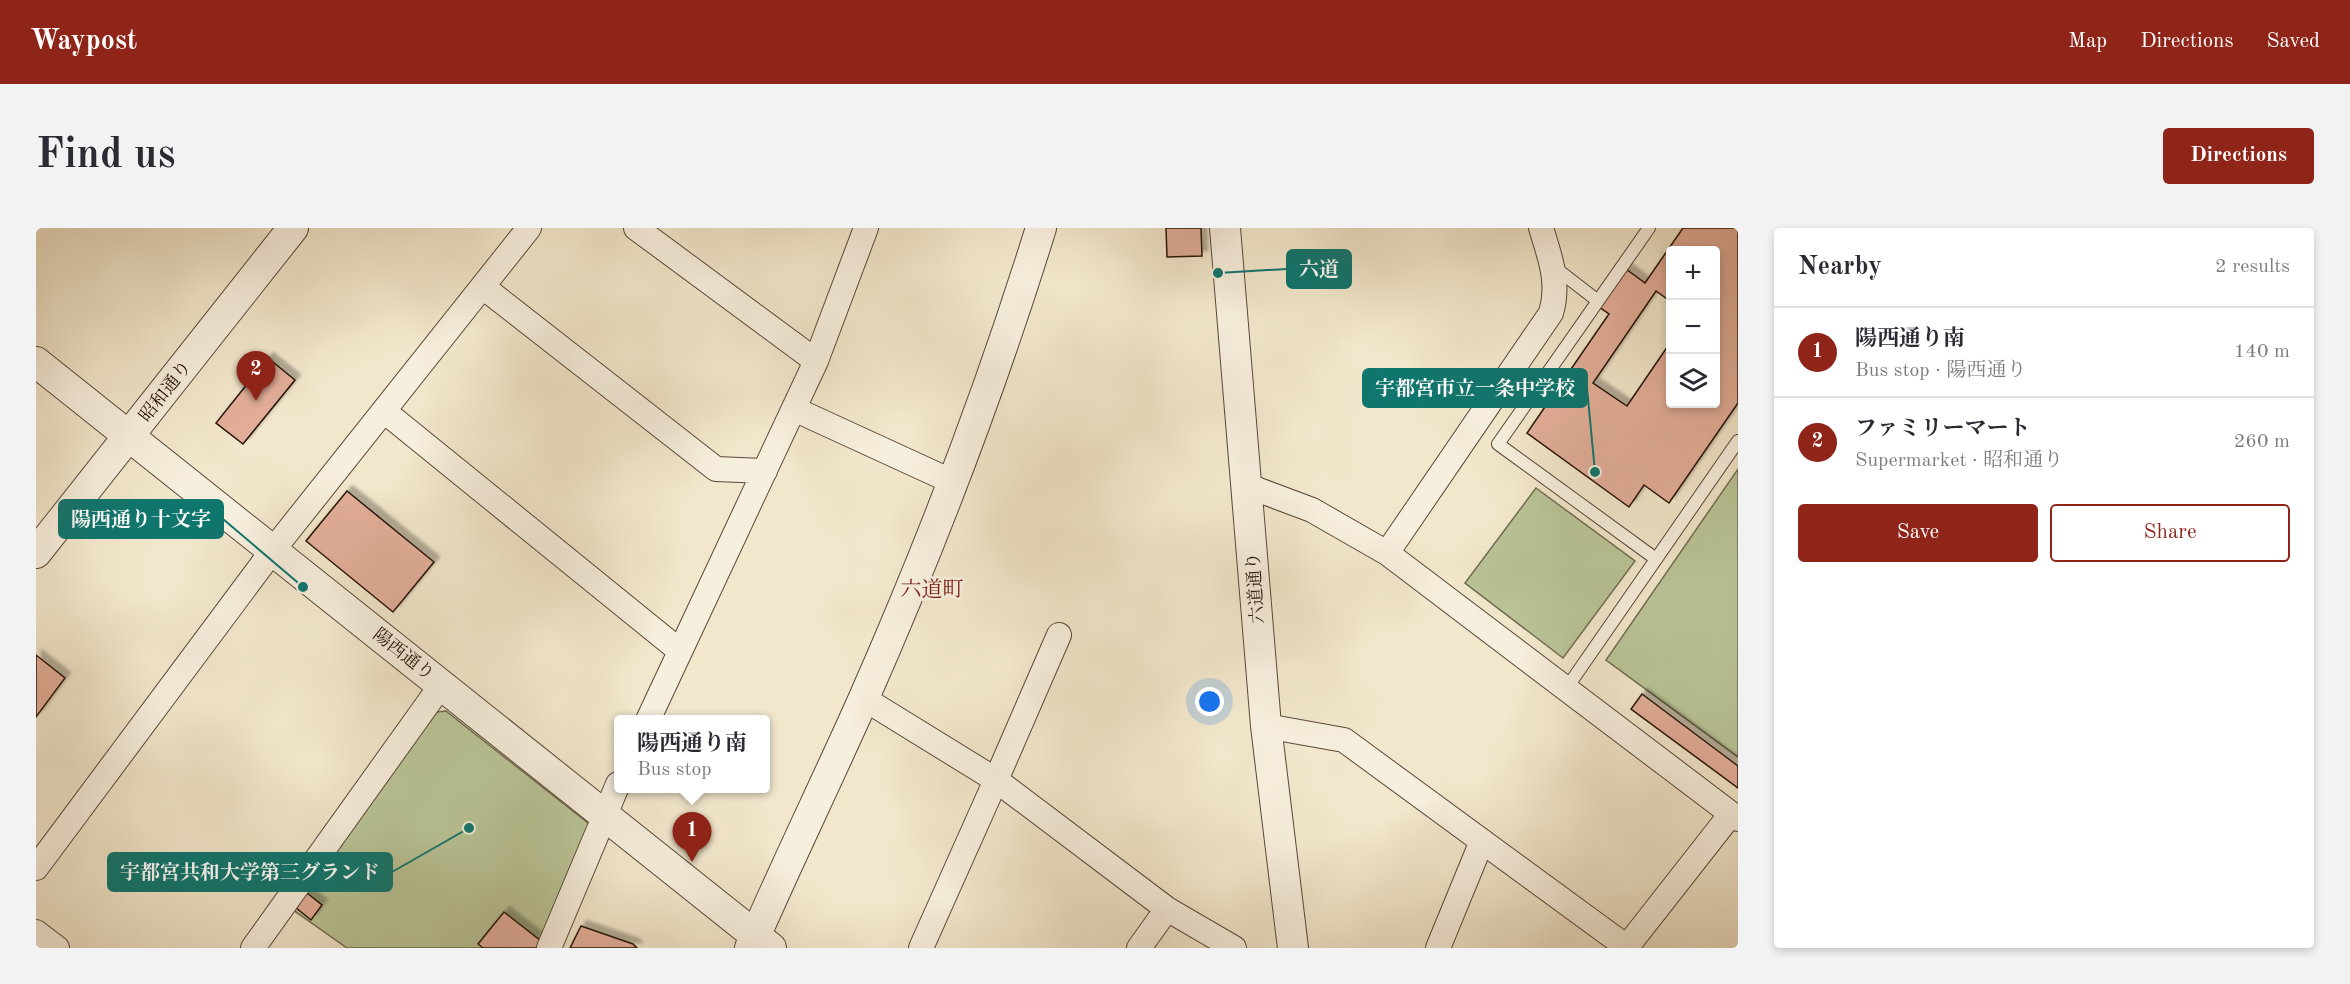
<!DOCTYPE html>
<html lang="en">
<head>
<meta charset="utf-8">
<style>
	body { margin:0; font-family:"Old Standard TT","Noto Serif JP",serif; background:#f2f2f3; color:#2b2b33 }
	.controls { position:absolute; right:18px; top:18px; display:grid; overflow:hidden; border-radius:6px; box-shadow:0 3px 9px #0003 }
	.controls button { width:54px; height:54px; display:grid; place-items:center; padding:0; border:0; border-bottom:2px solid #e1e1e2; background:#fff; color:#2b2b33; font:30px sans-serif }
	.you { position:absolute; left:1174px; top:474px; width:21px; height:21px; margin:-15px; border:4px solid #fff; border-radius:50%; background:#1a73e8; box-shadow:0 0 0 9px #1a73e833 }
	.badge { display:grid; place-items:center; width:39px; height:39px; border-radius:50%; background:#8f2418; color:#fff; font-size:20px; font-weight:700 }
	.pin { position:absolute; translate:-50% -50px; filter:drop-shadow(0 2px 3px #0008) }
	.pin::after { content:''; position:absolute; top:32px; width:21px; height:18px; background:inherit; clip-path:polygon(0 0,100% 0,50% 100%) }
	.popup { position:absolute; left:578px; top:487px; width:156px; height:78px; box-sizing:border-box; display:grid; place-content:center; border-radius:6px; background:#fff; filter:drop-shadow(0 2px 4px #0005); font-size:20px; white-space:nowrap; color:#7c7c81 }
	.popup b { font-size:22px; color:#2b2b33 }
	.popup::after { content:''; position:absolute; left:50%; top:100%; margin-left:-12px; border:12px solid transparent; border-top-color:#fff }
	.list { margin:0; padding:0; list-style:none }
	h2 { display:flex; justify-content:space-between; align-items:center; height:78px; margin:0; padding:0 24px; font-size:26px }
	h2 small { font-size:20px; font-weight:400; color:#7c7c81 }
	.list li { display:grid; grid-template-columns:39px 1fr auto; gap:18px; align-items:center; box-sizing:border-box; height:90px; padding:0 24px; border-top:2px solid #e1e1e2 }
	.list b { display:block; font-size:22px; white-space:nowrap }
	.list p { margin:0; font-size:20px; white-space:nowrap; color:#7c7c81 }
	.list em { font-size:20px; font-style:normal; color:#7c7c81 }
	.actions { display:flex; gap:12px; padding:18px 24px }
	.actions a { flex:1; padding:14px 0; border:2px solid #8f2418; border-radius:6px; text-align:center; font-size:21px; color:#8f2418 }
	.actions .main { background:#8f2418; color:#fff }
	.icon { flex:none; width:33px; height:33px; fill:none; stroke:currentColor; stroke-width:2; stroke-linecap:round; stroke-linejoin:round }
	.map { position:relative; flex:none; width:1702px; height:720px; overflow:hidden; border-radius:6px }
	header { display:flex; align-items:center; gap:36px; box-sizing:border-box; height:84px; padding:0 30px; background:#8f2418; color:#fff }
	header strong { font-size:28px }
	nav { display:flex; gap:33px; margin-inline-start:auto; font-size:21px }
	.intro { display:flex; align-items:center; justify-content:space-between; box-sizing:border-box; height:144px; padding:0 36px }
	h1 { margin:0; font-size:42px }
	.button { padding:15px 27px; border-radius:6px; background:#8f2418; color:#fff; font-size:21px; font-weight:700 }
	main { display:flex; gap:36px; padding:0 36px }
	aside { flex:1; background:#fff; border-radius:6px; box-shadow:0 3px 9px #0003 }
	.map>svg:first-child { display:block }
	.green { fill:#bac598; stroke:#706c50; stroke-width:1.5 }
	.building { fill:#e2ae99; stroke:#261207; stroke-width:1.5; fill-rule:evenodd; filter:url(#shadow) }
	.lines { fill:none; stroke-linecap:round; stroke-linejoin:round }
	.service-casing { stroke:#594738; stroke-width:14 }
	.minor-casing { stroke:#594738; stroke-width:26 }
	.tertiary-casing { stroke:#594738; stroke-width:32 }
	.service { stroke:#f7efde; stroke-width:12 }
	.minor { stroke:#f7efde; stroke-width:24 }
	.tertiary { stroke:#f7efde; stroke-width:30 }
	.labels { text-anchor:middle; stroke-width:5; stroke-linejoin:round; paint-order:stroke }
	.street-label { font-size:18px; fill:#261207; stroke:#f7efde }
	.quarter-label { font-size:21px; fill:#7a1f14; stroke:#f7efde }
	.leader { fill:none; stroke:#0f766e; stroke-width:2 }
	.callout-dot { fill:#0f766e; stroke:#f7efde; stroke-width:2 }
	.callout { fill:#0f766e; stroke:#0f766e; stroke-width:2 }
	.callout-label { font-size:20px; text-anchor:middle; font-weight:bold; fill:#fff }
</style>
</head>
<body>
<header>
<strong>Waypost</strong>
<nav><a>Map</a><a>Directions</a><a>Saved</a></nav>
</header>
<div class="intro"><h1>Find us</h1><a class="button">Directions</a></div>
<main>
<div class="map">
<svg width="1702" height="720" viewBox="0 0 1702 720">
	<defs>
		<filter id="shadow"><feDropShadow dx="5.5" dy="-5.5" stdDeviation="1.5" flood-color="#0004"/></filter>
	</defs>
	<rect width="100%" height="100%" fill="#f2e7cc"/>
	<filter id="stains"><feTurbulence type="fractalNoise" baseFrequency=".00333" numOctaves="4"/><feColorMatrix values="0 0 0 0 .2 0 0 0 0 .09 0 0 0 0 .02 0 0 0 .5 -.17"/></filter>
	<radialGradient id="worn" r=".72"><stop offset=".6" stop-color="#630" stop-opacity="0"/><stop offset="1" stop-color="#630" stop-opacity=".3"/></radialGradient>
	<path class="green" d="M1702,241V529L1570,432Z
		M1500,260L1599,333L1527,430L1429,355Z
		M410,483L552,595L554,605L503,720H311L253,679L401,484Z"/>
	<path class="building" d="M1130,0H1165L1166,28L1131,29Z
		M1647,0H1702V175L1633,275L1608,257L1593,279L1491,205L1573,86L1563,79L1590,41L1609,55ZM1634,22H1680V176H1634V115L1591,178L1557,155L1620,63L1634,73Z
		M232,130L259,152L207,216L180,195Z
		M311,263L398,334L357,384L270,313Z
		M0,427L29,450L0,489Z
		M1606,466L1702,538V560L1595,481Z
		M271,665L286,677L275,692L259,679Z
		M468,684L505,713L500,720H447L442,716Z
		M545,698L597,716L601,720H534Z"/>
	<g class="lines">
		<g class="service-casing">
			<path id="service" d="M1613,0L1462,216L1620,331
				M1518,39L1562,73
				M1530,461L1702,213"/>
		</g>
		<g class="minor-casing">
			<path id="minor" d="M600,0L780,133
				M447,59L680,241L729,243
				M758,181L917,254
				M348,183L644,423
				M1212,258L1276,282L1351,325L1702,591
				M1351,325L1515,85C1524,55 1514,29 1505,0
				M827,470L960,552L1023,407
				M612,492L780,133L830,0
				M1230,498L1308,512L1592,720
				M0,640L237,322L493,0
				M0,704L21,720
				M217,720L406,456
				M513,720L582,556
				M885,720L960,552L1131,681L1198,720
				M1103,720L1131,681
				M1402,720L1446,613
				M1590,720L1695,586"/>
		</g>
		<g class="tertiary-casing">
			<path id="tertiary" d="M1189,0L1230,498L1257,720
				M0,134L735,720
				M0,325L257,0
				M714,720C750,637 790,555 827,472C895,318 955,161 1005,0"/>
		</g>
		<use href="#service" class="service"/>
		<use href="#minor" class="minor"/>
		<use href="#tertiary" class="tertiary"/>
	</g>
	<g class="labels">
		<g class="street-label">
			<text transform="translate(129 163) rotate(-52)" y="6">昭和通り</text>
			<text transform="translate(1219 360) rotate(-94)" y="6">六道通り</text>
			<text transform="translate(368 426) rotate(38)" y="6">陽西通り</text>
		</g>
		<g class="quarter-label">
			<text x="896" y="368">六道町</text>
		</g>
	</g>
	<path class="leader" d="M1182 45L1251 41M1559 244L1551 160M267 359L187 291M433 600L356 644"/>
	<g class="callout-dot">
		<circle cx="1182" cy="45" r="6"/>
		<circle cx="1559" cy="244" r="6"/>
		<circle cx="267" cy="359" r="6"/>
		<circle cx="433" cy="600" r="6"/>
	</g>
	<g class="callout">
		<rect x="1251" y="22" width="64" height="38" rx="6"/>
		<rect x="1327" y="141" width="224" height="38" rx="6"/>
		<rect x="23" y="272" width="164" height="38" rx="6"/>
		<rect x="72" y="625" width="284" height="38" rx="6"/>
	</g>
	<g class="callout-label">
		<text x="1283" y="48">六道</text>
		<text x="1439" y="167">宇都宮市立一条中学校</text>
		<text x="105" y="298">陽西通り十文字</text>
		<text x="214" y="651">宇都宮共和大学第三グランド</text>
	</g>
	<rect width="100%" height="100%" filter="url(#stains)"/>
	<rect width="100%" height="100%" fill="url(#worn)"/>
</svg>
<div class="controls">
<button>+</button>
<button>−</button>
<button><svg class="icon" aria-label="layers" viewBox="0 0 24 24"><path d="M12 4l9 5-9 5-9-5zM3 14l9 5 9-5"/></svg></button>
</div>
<div class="you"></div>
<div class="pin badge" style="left:656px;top:634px">1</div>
<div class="popup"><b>陽西通り南</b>Bus stop</div>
<div class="pin badge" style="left:220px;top:173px">2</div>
</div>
<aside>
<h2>Nearby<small>2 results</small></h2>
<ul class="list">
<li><span class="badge">1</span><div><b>陽西通り南</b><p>Bus stop · 陽西通り</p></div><em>140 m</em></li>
<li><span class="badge">2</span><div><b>ファミリーマート</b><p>Supermarket · 昭和通り</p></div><em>260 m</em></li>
</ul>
<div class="actions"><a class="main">Save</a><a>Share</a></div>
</aside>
</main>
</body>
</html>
